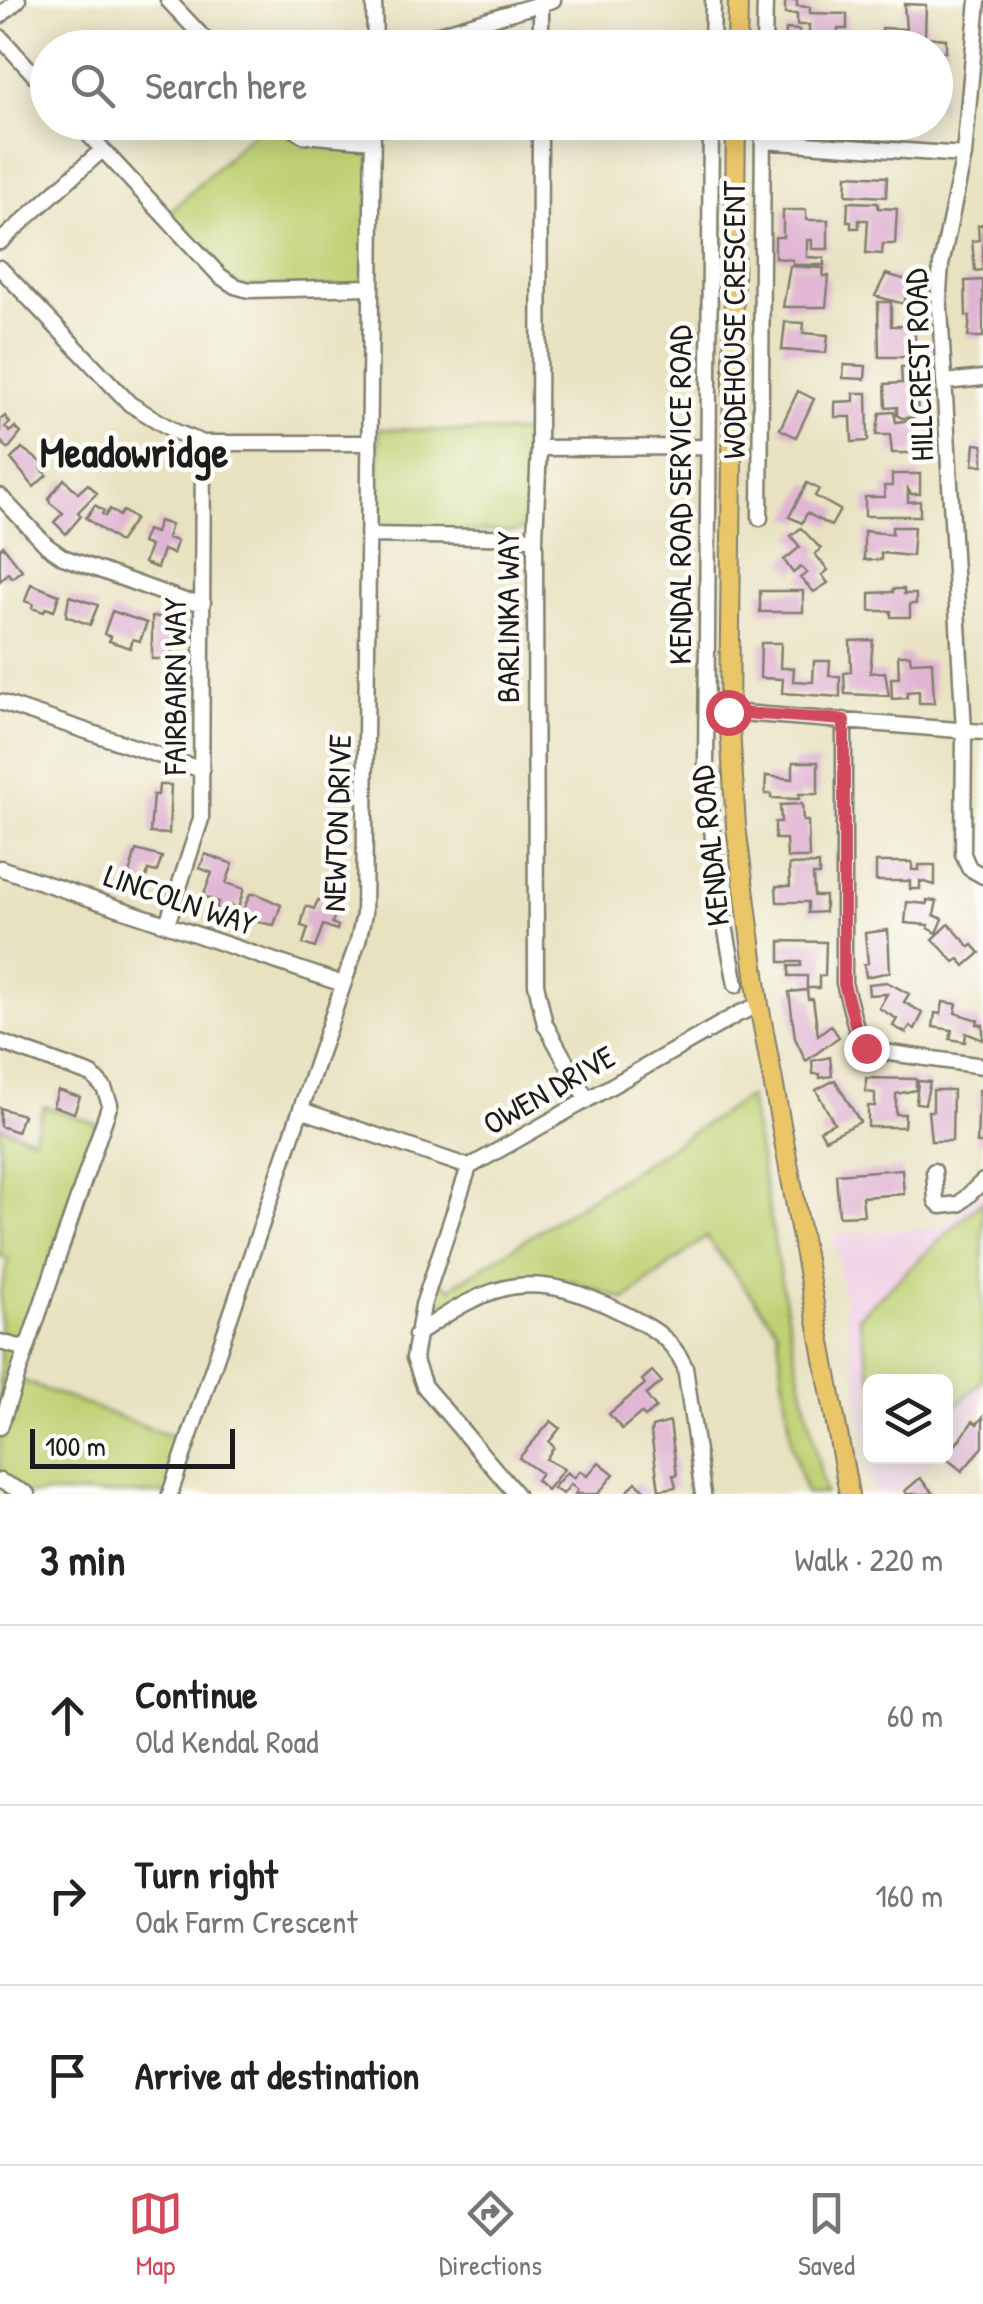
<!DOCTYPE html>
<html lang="en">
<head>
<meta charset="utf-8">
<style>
	body { margin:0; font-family:"Patrick Hand",sans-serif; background:#f6f6f6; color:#222 }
	.controls { position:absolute; right:30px; bottom:30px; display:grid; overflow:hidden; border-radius:15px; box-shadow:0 5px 25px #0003 }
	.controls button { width:90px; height:90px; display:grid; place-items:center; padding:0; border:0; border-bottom:2px solid #e0e0e0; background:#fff; color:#222; font:50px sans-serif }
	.scale { position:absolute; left:30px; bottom:25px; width:205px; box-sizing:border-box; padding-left:10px; border:5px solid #1c1c1c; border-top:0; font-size:28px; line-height:35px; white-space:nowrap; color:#1c1c1c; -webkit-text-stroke:8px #fdfcf7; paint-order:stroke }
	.stop { position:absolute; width:30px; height:30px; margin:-22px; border:8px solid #d1495b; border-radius:50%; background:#fff }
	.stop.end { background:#d1495b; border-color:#fff; box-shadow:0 2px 10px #0008 }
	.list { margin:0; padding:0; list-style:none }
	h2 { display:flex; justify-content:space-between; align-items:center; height:130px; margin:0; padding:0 40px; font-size:42px }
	h2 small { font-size:32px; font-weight:400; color:#767676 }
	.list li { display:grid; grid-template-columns:65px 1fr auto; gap:30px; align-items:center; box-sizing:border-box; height:180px; padding:0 40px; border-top:2px solid #e0e0e0 }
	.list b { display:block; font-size:38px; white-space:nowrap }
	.list p { margin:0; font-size:32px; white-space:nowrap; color:#767676 }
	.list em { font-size:32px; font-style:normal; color:#767676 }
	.icon { flex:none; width:55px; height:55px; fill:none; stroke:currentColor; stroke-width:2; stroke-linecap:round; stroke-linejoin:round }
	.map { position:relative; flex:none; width:983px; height:1494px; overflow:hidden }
	.search { position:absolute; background:#fff; box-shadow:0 5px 25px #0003; left:30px; right:30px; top:30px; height:110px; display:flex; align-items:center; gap:25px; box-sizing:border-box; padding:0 35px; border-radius:55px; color:#767676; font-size:38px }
	.sheet { height:670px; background:#fff }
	nav { display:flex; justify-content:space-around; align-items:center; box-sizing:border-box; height:140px; border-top:2px solid #e0e0e0; background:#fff; font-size:28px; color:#767676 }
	nav a { display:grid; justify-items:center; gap:5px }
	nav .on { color:#d1495b }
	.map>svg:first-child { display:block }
	.built { fill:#f0d0e4 }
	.green { fill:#c0d174; stroke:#6e7648; stroke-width:2.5 }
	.building { fill:#e0b4d3 }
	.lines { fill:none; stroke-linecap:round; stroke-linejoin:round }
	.minor-casing { stroke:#827f6e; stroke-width:19 }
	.major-casing { stroke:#827f6e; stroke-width:22 }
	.minor { stroke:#fff; stroke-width:14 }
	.major { stroke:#ebc669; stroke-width:18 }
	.route { stroke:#d1495b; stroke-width:12 }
	.labels { text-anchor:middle; stroke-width:9; stroke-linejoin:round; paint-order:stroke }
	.street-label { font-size:32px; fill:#1c1c1c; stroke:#fdfcf7 }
	.district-label { font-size:42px; font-weight:bold; fill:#1c1c1c; stroke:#fdfcf7 }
</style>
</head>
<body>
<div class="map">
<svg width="983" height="1494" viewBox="0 0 983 1494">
	<rect width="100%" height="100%" fill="#fdfcf7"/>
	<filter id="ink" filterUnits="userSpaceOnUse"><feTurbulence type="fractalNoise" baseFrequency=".01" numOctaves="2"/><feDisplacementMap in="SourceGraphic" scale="20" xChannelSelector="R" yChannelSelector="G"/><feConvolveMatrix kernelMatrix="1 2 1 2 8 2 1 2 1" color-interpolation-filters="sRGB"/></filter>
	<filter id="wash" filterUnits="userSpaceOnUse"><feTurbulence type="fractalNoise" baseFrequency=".0048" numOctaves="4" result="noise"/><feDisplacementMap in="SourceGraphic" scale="40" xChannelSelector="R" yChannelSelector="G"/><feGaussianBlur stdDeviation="2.25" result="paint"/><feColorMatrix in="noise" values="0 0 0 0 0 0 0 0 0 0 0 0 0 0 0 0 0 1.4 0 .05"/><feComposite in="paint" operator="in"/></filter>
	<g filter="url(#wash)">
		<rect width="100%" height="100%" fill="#e8e2c1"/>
		<path class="built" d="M983,1189V1408L946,1444V1382H870V1456L933,1457L894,1494H874L834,1234L944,1227Z"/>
		<path class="green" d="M263,123H280L289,132L372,141L371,287H243L221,276L165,217Z
			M379,429L532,433L539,437L530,524L516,532L381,529L378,524Z
			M749,1096L788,1320L825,1494H806L792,1446L777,1329L706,1237L625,1300L570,1280L518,1278L469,1292L436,1311L432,1309L439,1280L450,1288Z
			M44,1106L97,1124L22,1343L0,1337V1292L9,1259L0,1256V1127L33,1138Z
			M983,1200V1380L946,1416V1382L872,1381L858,1317Z
			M0,1345L20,1350L0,1407Z
			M17,1379L187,1442L170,1494H27L0,1481V1427Z"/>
		<g id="blocks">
			<path class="building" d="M785,0H797V6L810,7V13L847,14V29H838L837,42H829V34H817L819,44L785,42L786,29L799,30V35H809V25H797V14H785Z
				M904,4L926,5L925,37L946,39V52L936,51V48H874V36H882V28L906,29Z
				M936,78L943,79L941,109L936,108Z
				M847,175L887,177L886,197L846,195Z
				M848,202L878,203V208L897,209L895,244H883L882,254L866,253L868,220H859V228H851V221H847Z
				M783,210H806V220H828V249H812V240H807V257L824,258V265H793V260L775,258V237H783Z
				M983,224V270L975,271L972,241L979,240L978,225Z
				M790,266L824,268L823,276H829L826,307H783Z
				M886,274L910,281L904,304L875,296Z
				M983,280V337H968L970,316H966L965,281Z
				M878,302H891V326H915V343L910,344V357H879Z
				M785,322L804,323L803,333L828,335L826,353L782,350Z
				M844,365L866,366L865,379L843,378Z
				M916,366L918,417L902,418L897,415V407L886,408L885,384L902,383L901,367Z
				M798,391L814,399L796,437L780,429Z
				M854,393H867L868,441L852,442L851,417H835V402L854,401Z
				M894,412L896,422L911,420L912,427L923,426L924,436L919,437L920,445L915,446L916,453H892L890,435H876L880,413Z
				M5,416L10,423L5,427L10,432L15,427L21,433L8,449L0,440V420Z
				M975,444L983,445V465H973Z
				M22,448L45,465L41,468L47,475L34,487L11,459Z
				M892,474H920V494H911L908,489V502L920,501V516H865V497H885L884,486H892Z
				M64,479L78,493L88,484L97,493L78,512L81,516L66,534L54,522L63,513L50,503L49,498Z
				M807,483L819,489L815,496L840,510L831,526L807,513L802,523L789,517Z
				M95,505L104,511L102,514L105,516L110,509L119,516L123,511L135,519L119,542L86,518Z
				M159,521L171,525L167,538L177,541L173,554L163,550L157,568L144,563L150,546L142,543L147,530L155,533Z
				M892,527H914L912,556L881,553V560H864V531L892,534Z
				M801,528L821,549L815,554L828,570L822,575L828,583L814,592L800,578L807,573L801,567L793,573L784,560L800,547L791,536Z
				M3,546L22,570L12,578L8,573L0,581V549Z
				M31,584L59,595L54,611L46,608L44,612L32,608L33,604L25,601Z
				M893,589H904V594H916V604H910V617H891V611H870V593L893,592Z
				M760,591H803V612H760Z
				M69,596L98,605L90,625L66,616Z
				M112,611L147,623L140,641L133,639L130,648L109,641L111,637L104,634Z
				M152,617H172V659H152Z
				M873,640L870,673L885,672L889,696L845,694L844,673L851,672L850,641Z
				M761,643H781L780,668H794L793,681L813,682L814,661H830L829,676H840V697L782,693L783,679L760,678Z
				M898,655H910L911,662L932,661L934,703H919V691L907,692V698L892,699L891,678H899Z
				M793,762H818V794H799V799L771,798V794H765L766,776L793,779Z
				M159,785H171L169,834L150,833L153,795H158Z
				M802,804L803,821H808L809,858H787L786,839H775V822H781L780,805Z
				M136,850L162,857L157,872L148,870L144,887L127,881Z
				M205,854L233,864L226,883L244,889L238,908L231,906L227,917L215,913L218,902L203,896L212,873L200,868Z
				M876,862H912V870H919V865H935V885L920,881V889H910V881H876Z
				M819,864V875H813L814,896H825V912L808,913V902H777L776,886H790L789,865Z
				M250,894H257L281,905L274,925L258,922L259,919L242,913Z
				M318,900L330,904L328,911L335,914L332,923L338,926L337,930L323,925L315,948L303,944L308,928L301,926L306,906L314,909Z
				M927,900L937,901L934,915L943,919L937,933L928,928L929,925L905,923L907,902L927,904Z
				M949,924L970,947L973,945L980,953L965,966L959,959L954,962L933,939Z
				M888,930L890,972L866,977L864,964L868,963L865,933Z
				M780,941L826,942L825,976H819V988H807V976H789V966H801V962H780Z
				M887,982L909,994L904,1002L923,1013L915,1029L910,1026L906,1033L893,1026L897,1019L879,1008L887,994L869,995L868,984Z
				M807,990L808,999H813L818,1035L831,1025L839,1037L806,1061L795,1038L789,992Z
				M943,1002L957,1004L955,1013L978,1020L977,1024L983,1025V1040L966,1033L965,1042L950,1039L952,1030L933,1027L935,1013L941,1014Z
				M830,1057L832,1076L820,1078V1074H813L812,1061Z
				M866,1078L916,1079V1090L896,1094V1114H905L904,1127H868V1106H875V1093L866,1092Z
				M835,1080L860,1122L825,1139L820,1130L834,1123L816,1090Z
				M918,1081L930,1082L925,1104L916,1103Z
				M58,1090L80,1097L74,1113L53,1106Z
				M933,1090H953L952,1141H931L928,1111H933Z
				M979,1090H983V1143H977Z
				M0,1108L23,1115L17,1132L0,1126Z
				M902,1169L904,1194L862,1197L864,1215L839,1216L836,1174Z
				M652,1371L662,1382L646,1395L656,1408L645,1417L641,1413L622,1429L609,1414L645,1384L642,1380Z
				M983,1417V1447L962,1471L946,1458L973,1421L977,1424Z
				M551,1421L560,1428L549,1442L554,1447L546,1459L564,1469L547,1490L536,1480L541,1473L519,1458Z
				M670,1422L677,1475H673L676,1487L659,1490L651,1433L652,1427Z
				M599,1462L614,1474L598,1494H575L578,1490L571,1484L563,1494L553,1488L567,1472L574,1478L580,1471L587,1476Z
				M920,1478L934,1494H907L905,1491Z
				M636,1482L650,1494H625Z"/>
		</g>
	</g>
	<g filter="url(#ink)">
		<use href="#blocks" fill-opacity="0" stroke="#827f6e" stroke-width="2.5"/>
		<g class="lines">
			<g class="minor-casing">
				<path id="minor" d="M168,0L213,48
					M374,0L375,48
					M978,0L964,155L941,265L939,291L964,730L963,854L969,868L983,876
					M0,16L18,0
					M0,37L48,90
					M375,41L425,38L553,0
					M541,48V4
					M712,48L713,0
					M764,48L765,0
					M77,122L220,276L235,286L249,290L371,287
					M283,122L303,135L373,141
					M540,122L539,448L535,538L536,984L545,1024L587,1100
					M711,122L706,764L717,882L736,985
					M763,141L964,155
					M0,242L102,150
					M0,268L130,404L176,432L203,443H369
					M945,382L983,378
					M539,448L707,447
					M0,496L47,546L63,557L185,601L203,602
					M760,518L763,122
					M370,535L535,538
					M0,702L202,770
					M729,712L983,732
					M844,720V983L859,1039L869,1050L983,1066
					M0,868L343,984
					M167,924L201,819L203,443
					M0,1042L92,1075L104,1088L110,1104L0,1427
					M301,1110L469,1167L738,1014L759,1005
					M469,1167L423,1305L414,1358L424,1386L516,1494
					M934,1171L936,1201L941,1206L959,1204L983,1181
					M416,1335C495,1279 534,1268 623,1313C651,1327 671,1337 685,1367L703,1494
					M0,1342L27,1349
					M0,1481L27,1494
					M170,1494L358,941L364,914L373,122"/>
			</g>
			<g class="major-casing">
				<path id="major" d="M737,48L738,0
					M736,122L729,712L736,826L759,1005L849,1494"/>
			</g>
			<use href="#minor" class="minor"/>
			<use href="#major" class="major"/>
		</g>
	</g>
	<g class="lines" filter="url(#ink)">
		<path class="route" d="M728,712L844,720V984L859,1039L866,1048"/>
	</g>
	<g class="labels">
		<g class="street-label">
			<text transform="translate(734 320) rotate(-90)" y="11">WODEHOUSE CRESCENT</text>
			<text transform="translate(919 365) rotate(-92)" y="11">HILLCREST ROAD</text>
			<text transform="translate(680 495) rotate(-90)" y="11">KENDAL ROAD SERVICE ROAD</text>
			<text transform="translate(508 617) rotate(-90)" y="11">BARLINKA WAY</text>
			<text transform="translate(175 686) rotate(-90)" y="11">FAIRBAIRN WAY</text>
			<text transform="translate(337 823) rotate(-88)" y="11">NEWTON DRIVE</text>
			<text transform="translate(710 846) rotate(-96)" y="11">KENDAL ROAD</text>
			<text transform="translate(180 900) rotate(19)" y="11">LINCOLN WAY</text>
			<text transform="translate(549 1090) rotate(-30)" y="11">OWEN DRIVE</text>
		</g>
		<g class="district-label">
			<text x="134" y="467">Meadowridge</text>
		</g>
	</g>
</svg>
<div class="controls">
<button><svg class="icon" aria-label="layers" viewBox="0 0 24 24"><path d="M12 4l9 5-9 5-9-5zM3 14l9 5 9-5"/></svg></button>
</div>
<div class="scale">100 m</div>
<div class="stop" style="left:728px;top:712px"></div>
<div class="stop end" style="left:866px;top:1048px"></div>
<div class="search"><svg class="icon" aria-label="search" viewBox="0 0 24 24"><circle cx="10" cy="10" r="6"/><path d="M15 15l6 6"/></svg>Search here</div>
</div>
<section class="sheet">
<h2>3 min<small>Walk · 220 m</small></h2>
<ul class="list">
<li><svg class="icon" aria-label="ahead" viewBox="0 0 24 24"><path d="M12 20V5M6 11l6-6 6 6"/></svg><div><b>Continue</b><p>Old Kendal Road</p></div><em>60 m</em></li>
<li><svg class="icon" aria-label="right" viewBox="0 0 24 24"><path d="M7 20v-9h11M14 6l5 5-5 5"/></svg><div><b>Turn right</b><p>Oak Farm Crescent</p></div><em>160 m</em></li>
<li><svg class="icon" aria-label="arrive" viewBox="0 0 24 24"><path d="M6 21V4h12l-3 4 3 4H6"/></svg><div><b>Arrive at destination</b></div></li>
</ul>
</section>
<nav>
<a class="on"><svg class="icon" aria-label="map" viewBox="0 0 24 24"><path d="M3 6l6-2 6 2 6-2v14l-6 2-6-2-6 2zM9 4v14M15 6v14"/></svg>Map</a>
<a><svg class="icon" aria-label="directions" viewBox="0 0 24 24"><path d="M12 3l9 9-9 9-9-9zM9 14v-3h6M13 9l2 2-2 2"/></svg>Directions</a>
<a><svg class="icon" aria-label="saved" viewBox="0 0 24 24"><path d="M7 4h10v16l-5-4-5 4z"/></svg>Saved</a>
</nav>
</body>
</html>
